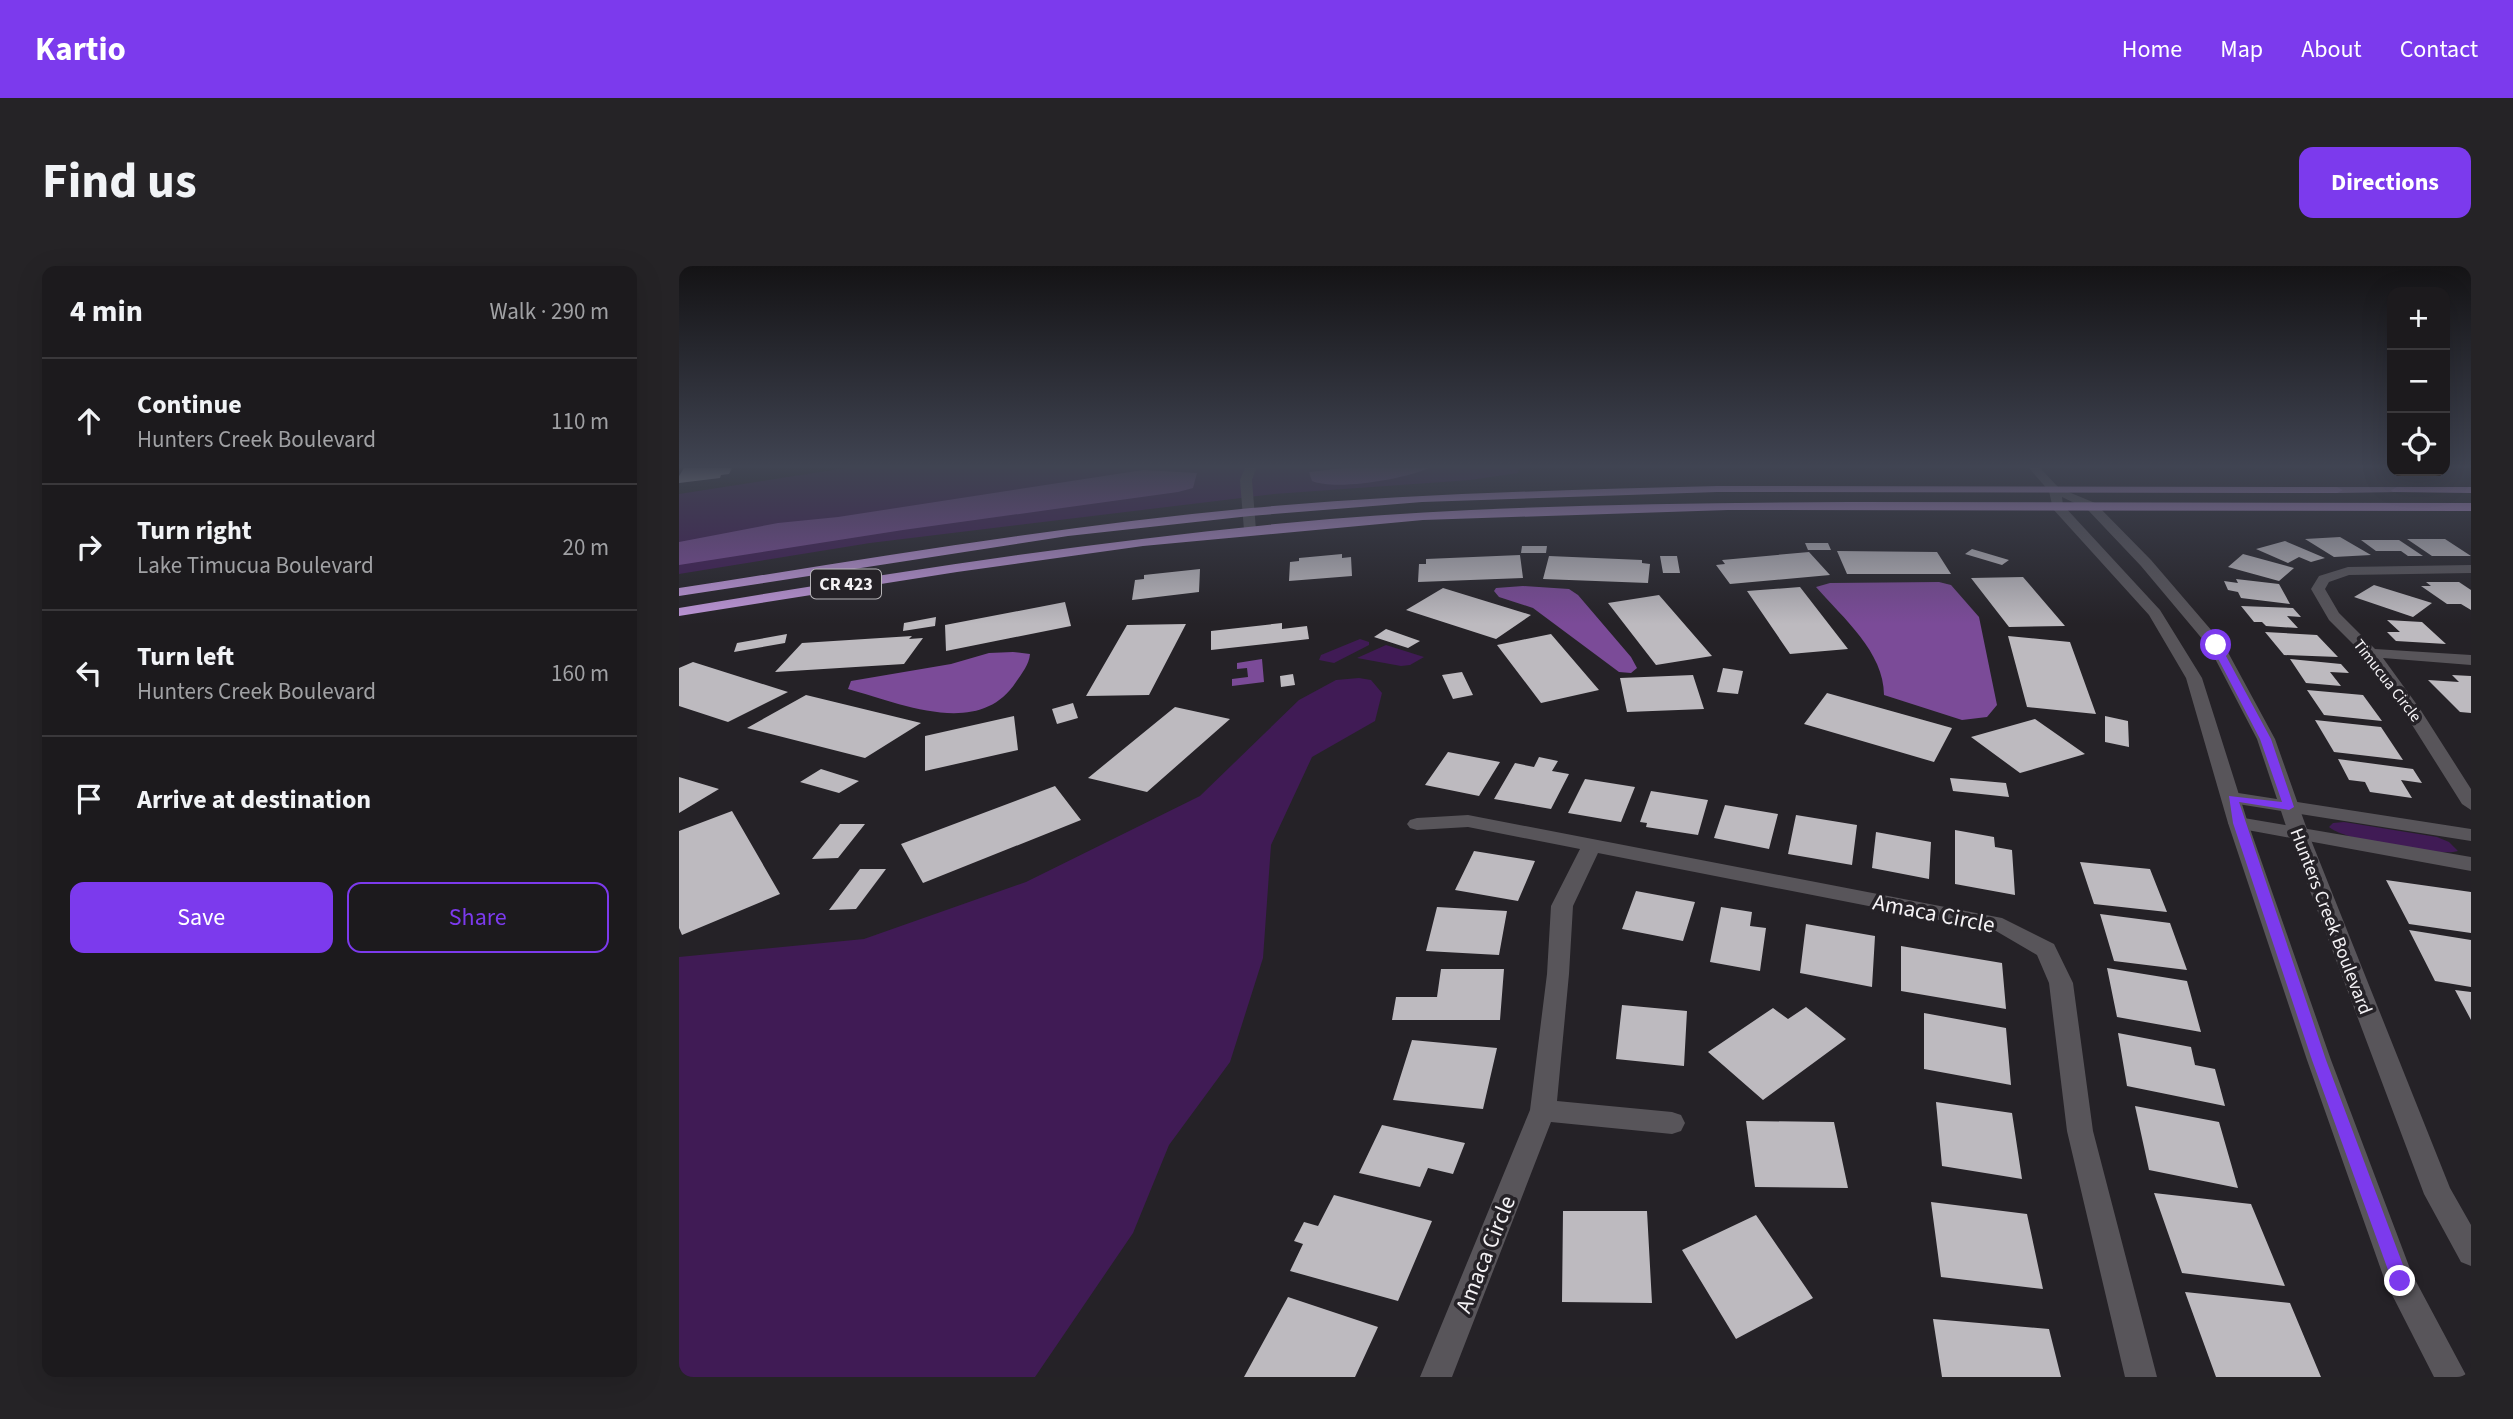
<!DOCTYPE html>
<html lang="en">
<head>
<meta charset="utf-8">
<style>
	body { margin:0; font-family:"Source Sans 3",sans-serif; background:#252326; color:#f1f3f6 }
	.controls { position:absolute; right:21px; top:21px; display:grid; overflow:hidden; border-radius:14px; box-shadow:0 7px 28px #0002 }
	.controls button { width:63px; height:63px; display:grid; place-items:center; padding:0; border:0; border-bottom:2px solid #3a383b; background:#1c1a1d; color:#f1f3f6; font:35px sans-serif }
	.stop { position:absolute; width:21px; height:21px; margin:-16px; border:5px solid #7c3aed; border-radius:50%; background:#fff }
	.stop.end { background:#7c3aed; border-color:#fff; box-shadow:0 2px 7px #0008 }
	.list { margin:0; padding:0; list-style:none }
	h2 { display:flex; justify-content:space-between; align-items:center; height:91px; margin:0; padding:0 28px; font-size:30px }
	h2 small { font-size:23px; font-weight:400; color:#a0a1a4 }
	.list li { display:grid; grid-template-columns:46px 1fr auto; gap:21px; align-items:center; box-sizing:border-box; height:126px; padding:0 28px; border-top:2px solid #3a383b }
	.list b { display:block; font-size:26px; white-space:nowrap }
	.list p { margin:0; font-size:23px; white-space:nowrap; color:#a0a1a4 }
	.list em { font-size:23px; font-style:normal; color:#a0a1a4 }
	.actions { display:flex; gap:14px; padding:21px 28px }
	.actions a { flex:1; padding:16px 0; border:2px solid #7c3aed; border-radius:14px; text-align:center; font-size:24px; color:#7c3aed }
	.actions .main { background:#7c3aed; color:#fff }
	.icon { flex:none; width:38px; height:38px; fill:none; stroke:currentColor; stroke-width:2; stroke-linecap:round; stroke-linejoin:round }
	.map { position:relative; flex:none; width:1792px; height:1111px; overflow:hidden; border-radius:14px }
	header { display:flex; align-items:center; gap:42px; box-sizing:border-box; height:98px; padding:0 35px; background:#7c3aed; color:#fff }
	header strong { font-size:33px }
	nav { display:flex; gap:38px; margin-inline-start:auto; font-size:24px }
	.intro { display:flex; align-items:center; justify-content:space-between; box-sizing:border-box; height:168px; padding:0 42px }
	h1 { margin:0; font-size:49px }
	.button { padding:18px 32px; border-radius:14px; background:#7c3aed; color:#fff; font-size:24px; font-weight:700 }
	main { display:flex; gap:42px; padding:0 42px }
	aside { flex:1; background:#1c1a1d; border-radius:14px; box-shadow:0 7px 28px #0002 }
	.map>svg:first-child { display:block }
	.green { fill:#401b55 }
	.water { fill:#7b4b98 }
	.building { fill:#bdbabf }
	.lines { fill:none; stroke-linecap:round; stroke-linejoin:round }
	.minor { fill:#58555a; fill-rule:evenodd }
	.tertiary { fill:#58555a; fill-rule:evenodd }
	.primary { fill:#a486b9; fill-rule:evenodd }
	.trunk { fill:#be96d8; fill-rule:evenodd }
	.route { fill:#7c3aed }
	.labels { text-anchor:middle; stroke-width:7; stroke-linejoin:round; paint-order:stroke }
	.far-street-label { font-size:16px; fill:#f4f2f5; stroke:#252227 }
	.shield { fill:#252227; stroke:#b6b4b7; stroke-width:2 }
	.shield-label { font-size:18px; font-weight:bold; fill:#f4f2f5 }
	.street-label { font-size:19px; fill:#f4f2f5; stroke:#252227 }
	.near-street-label { font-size:23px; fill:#f4f2f5; stroke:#252227 }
</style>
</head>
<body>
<header>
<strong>Kartio</strong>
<nav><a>Home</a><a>Map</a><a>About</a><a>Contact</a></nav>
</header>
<div class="intro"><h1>Find us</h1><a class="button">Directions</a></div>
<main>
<aside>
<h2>4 min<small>Walk · 290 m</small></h2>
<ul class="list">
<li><svg class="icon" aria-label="ahead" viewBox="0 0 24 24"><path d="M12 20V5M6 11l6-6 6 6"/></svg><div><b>Continue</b><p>Hunters Creek Boulevard</p></div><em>110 m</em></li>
<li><svg class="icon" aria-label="right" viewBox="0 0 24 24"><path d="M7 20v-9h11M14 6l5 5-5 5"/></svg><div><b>Turn right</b><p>Lake Timucua Boulevard</p></div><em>20 m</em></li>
<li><svg class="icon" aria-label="left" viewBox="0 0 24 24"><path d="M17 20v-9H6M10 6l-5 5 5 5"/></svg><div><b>Turn left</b><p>Hunters Creek Boulevard</p></div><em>160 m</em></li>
<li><svg class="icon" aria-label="arrive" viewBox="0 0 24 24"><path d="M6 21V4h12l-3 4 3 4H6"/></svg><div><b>Arrive at destination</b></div></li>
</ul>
<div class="actions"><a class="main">Save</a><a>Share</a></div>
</aside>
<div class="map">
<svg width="1792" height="1111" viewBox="0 0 1792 1111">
	<rect width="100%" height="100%" fill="#252227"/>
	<path class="green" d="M167,202H841L839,207L791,214L595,228L191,277L0,308V228Z
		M681,373L690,376V379L655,397L640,394L642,389Z
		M707,379L745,391L731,399L722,400L678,392Z
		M680,412L692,414L703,427L696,455L633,491L592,579L584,692L551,796L490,879L454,967L356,1111H0V691L185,673L347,616L521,530L620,434L657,414Z
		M1665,556L1758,571L1770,576L1779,585C1761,591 1664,574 1650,561L1654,557Z"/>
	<path class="water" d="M666,202H750C726,213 657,225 633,215L630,206Z
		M464,204L518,207L514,222L499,226L224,264L0,299V276L99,257L159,251Z
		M1260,316L1272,319L1300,351L1318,439L1308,451L1283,454L1205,429C1205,386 1164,352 1137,321L1151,317Z
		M844,320L890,323L899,329L952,391L958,402L952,407L940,406L854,342L820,331L815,325L817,322Z
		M334,386L351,388C350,399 343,407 337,416C300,473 221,437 169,423L172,415L272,398L310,387Z
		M583,393L585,416L553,420V413L569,411L568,402L558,403V397Z"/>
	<path class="building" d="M5,202H53L50,208L42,209L41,212L0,217V210Z
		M1661,271L1692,289L1655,291L1626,273Z
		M1728,273H1766L1792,290H1753Z
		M1682,274H1720L1744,290H1729L1722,285H1697Z
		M1606,275L1646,292L1632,296L1620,291L1609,297L1577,283Z
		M1126,277H1149L1152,284H1129Z
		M843,280H868L867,287H842Z
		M1293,283L1330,294L1323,299L1286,288Z
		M1158,285L1258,286L1272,308H1168Z
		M1130,286L1151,309L1051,318L1037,299L1046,298L1043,294Z
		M663,288V292L672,291L673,310L610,315L611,296L620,295V292Z
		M1564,288L1615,302L1600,315L1549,301Z
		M841,289L844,312L739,316L740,298H747V293Z
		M870,290L963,294V297L971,298L969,317L864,313Z
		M981,290H998L1001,307H984Z
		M521,303L520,326L453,334L456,314L465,313V309Z
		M1344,311L1386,360L1330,361L1292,312Z
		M1557,313L1600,318L1611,338L1562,332L1559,326L1549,324L1545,315L1559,317Z
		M1747,316H1780L1792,324V344L1782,338H1768L1742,320H1752Z
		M1695,319L1737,332L1753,337L1734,351L1675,331Z
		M1121,321L1169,383L1111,388L1068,325Z
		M764,322L852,349L817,373L727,344Z
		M980,329L1033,390L977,399L929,337Z
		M386,336L392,360L267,385L266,359Z
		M1562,340L1614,342L1622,351L1608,350L1619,362L1587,360L1583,356H1575Z
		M257,351L256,360L224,365L225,357Z
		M1708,354L1743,356L1767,378L1717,375L1708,366H1721Z
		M603,357V363L628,360L630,373L532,384V365Z
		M507,358L470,429L407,430L448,359Z
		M707,363L741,375L729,382L695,371Z
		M1586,366L1638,369L1659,391L1605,389Z
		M108,368L106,377L55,386L58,377Z
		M872,368L920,424L862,437L818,379Z
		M233,370L230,373L244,372L225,398L96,406L123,377Z
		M1329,370L1391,376L1417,448L1348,441Z
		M1611,393L1662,398L1670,407L1651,406L1662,420L1627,417Z
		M14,396L109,426L49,456L0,440V402Z
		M1044,402L1064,405L1059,428L1038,426Z
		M783,406L794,429L774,433L763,409Z
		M614,408L616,419L602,421L601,410Z
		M1014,409L1025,443L948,446L941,412Z
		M1773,409L1792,410V447L1781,446L1749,414L1780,416Z
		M1628,424L1684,429L1703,455L1645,449Z
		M1148,427L1273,462L1255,496L1125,458Z
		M127,429L242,457L186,492L68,462Z
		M394,437L399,452L378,458L373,443Z
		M496,441L551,453L468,526L409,512Z
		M335,450L339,484L246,505V470Z
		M1426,450L1449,455L1450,481L1426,476Z
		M1356,453L1406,488L1341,507L1292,471Z
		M1636,454L1702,461L1724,494L1655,486Z
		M769,486L821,496L800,530L746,519Z
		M860,491L879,495L873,505L890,508L872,543L815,533L836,497L855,501Z
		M1659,493L1734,503L1743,517L1722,514L1733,532L1691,526L1686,516L1670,514Z
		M142,503L180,515L160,527L121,516Z
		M0,511L40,523L0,547Z
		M1271,512L1327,517L1330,531L1274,525Z
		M906,513L956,521L942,556L889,547Z
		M376,520L402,554L244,617L222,578Z
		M972,525L1029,534L1019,569L967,561L968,557L961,556Z
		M1046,539L1099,548L1090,583L1035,572Z
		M53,545L101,628L3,669L0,662V565Z
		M1117,549L1178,559L1173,599L1109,588Z
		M161,558H186L159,592L133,593Z
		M1276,564L1315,571L1316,581L1333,584L1336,629L1276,618Z
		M1197,566L1252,576L1250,613L1193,602Z
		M795,585L856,595L839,635L776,624Z
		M1401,596L1471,603L1488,646L1415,638Z
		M181,603H207L177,643L150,644Z
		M1707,614L1792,626V667L1730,658Z
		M957,625L1016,636L1004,675L943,663Z
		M758,641L828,645L820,689L747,685Z
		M1042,641L1073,646L1071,660L1087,662L1081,705L1031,696Z
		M1421,648L1491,657L1508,704L1435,695Z
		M1127,658L1196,670L1193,721L1121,707Z
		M1730,664L1792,674V721L1756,715Z
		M1222,680L1323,697L1327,743L1222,725Z
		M1428,702L1508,715L1522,766L1438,751Z
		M762,703H825L821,754H713L717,731H758Z
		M1776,724L1792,726V754Z
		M943,739L1008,745L1005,800L937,793Z
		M1127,741L1167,773L1084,834L1029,786L1094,742L1109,753Z
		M1245,747L1327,762L1332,819L1245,803Z
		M1439,767L1512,781L1516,799L1536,803L1546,840L1448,820Z
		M733,774L818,782L804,843L714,834Z
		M1257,836L1333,847L1343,913L1263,900Z
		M1456,840L1540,856L1559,922L1470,904Z
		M1067,855L1155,856L1169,922L1076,921Z
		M703,859L786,877L774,908L749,902L741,921L680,907Z
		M1475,927L1572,938L1606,1020L1503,1007Z
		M655,929L753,955L719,1035L611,1005L624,978L615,975L625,956L639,960Z
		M1252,936L1348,948L1364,1023L1262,1011Z
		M884,945H968L973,1037L883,1036Z
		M1077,949L1134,1032L1057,1073L1003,984Z
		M1506,1026L1611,1037L1642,1111H1537Z
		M609,1031L699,1061L676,1111H565Z
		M1254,1053L1370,1063L1382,1111H1263Z"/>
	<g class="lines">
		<path class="minor" d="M566,202H577L573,214L577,264L571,268L565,264L561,214Z
			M1792,299V307L1670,309L1650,316L1646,323L1660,347L1696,383L1792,389V399L1704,392L1741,443L1792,523V544L1783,538L1713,427L1688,392L1650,354L1632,323L1640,310L1669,301Z
			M1553,526L1792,563V575L1546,536L1544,532Z
			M789,549L1323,652L1375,678L1394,717L1414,865L1478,1111H1446L1388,865L1370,717L1358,689L1317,665L919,587L894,640L890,708L878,835L993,846L1002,849L1006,857L1002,865L993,868L872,856L773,1111H741L851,844L868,708L872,640L901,583L789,561L738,564L731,562L728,558L731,554L738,552Z
			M1559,551L1792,591V605L1552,561L1549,557L1552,553Z"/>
		<path class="tertiary" d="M1350,202H1361L1380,222L1416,237L1472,294L1545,379L1596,473L1630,569L1771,922L1792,959V1000L1782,996L1745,928L1610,569L1578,473L1530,381L1462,300L1408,243L1383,231L1384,239L1481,344L1523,412L1569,557L1652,794L1733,1008L1788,1111H1755L1706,1015L1628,794L1549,557L1507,412L1470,349L1374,243L1370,225Z"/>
		<path class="primary" d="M1718,221L1724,224L1722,226L1658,227L1652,224L1658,221Z"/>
		<path class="trunk" d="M1038,220L1658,221L1664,224L1658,227L1038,226L743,236L571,250L389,270L0,330V322C190,293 380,260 572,242C727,228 882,224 1038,220Z
			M1718,221H1792V227L1714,226L1712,224Z
			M1171,236L1792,237V245L1049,244L744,254L464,280L278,306L0,350V342C216,306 432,272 651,253C824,239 997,237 1171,236Z"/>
	</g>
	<linearGradient id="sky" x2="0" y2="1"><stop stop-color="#141315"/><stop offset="0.56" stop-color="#404452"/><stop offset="1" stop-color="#404452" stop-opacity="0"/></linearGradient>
	<rect width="1792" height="358" fill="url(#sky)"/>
	<path class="route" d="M1537,376L1541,379L1592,473L1615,541L1610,544L1560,536L1647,794L1730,1015L1728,1021L1721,1023L1715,1021L1713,1015L1633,794L1554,557L1550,530L1603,536L1581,473L1532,379Z"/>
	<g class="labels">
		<g class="far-street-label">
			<text transform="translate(1709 414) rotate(52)" y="6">Timucua Circle</text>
		</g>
		<rect class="shield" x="132" y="303.5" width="70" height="29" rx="5"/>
		<g class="shield-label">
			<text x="167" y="324">CR 423</text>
		</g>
		<g class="street-label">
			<text transform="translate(1653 655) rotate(69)" y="7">Hunters Creek Boulevard</text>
		</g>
		<g class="near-street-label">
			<text transform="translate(1255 647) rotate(11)" y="8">Amaca Circle</text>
			<text transform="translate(806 988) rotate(-68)" y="8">Amaca Circle</text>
		</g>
	</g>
</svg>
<div class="controls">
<button>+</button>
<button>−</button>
<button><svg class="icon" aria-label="locate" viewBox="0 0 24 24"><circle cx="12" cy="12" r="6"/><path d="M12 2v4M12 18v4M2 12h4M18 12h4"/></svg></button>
</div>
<div class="stop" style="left:1537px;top:379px"></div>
<div class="stop end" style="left:1721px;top:1015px"></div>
</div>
</main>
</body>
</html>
